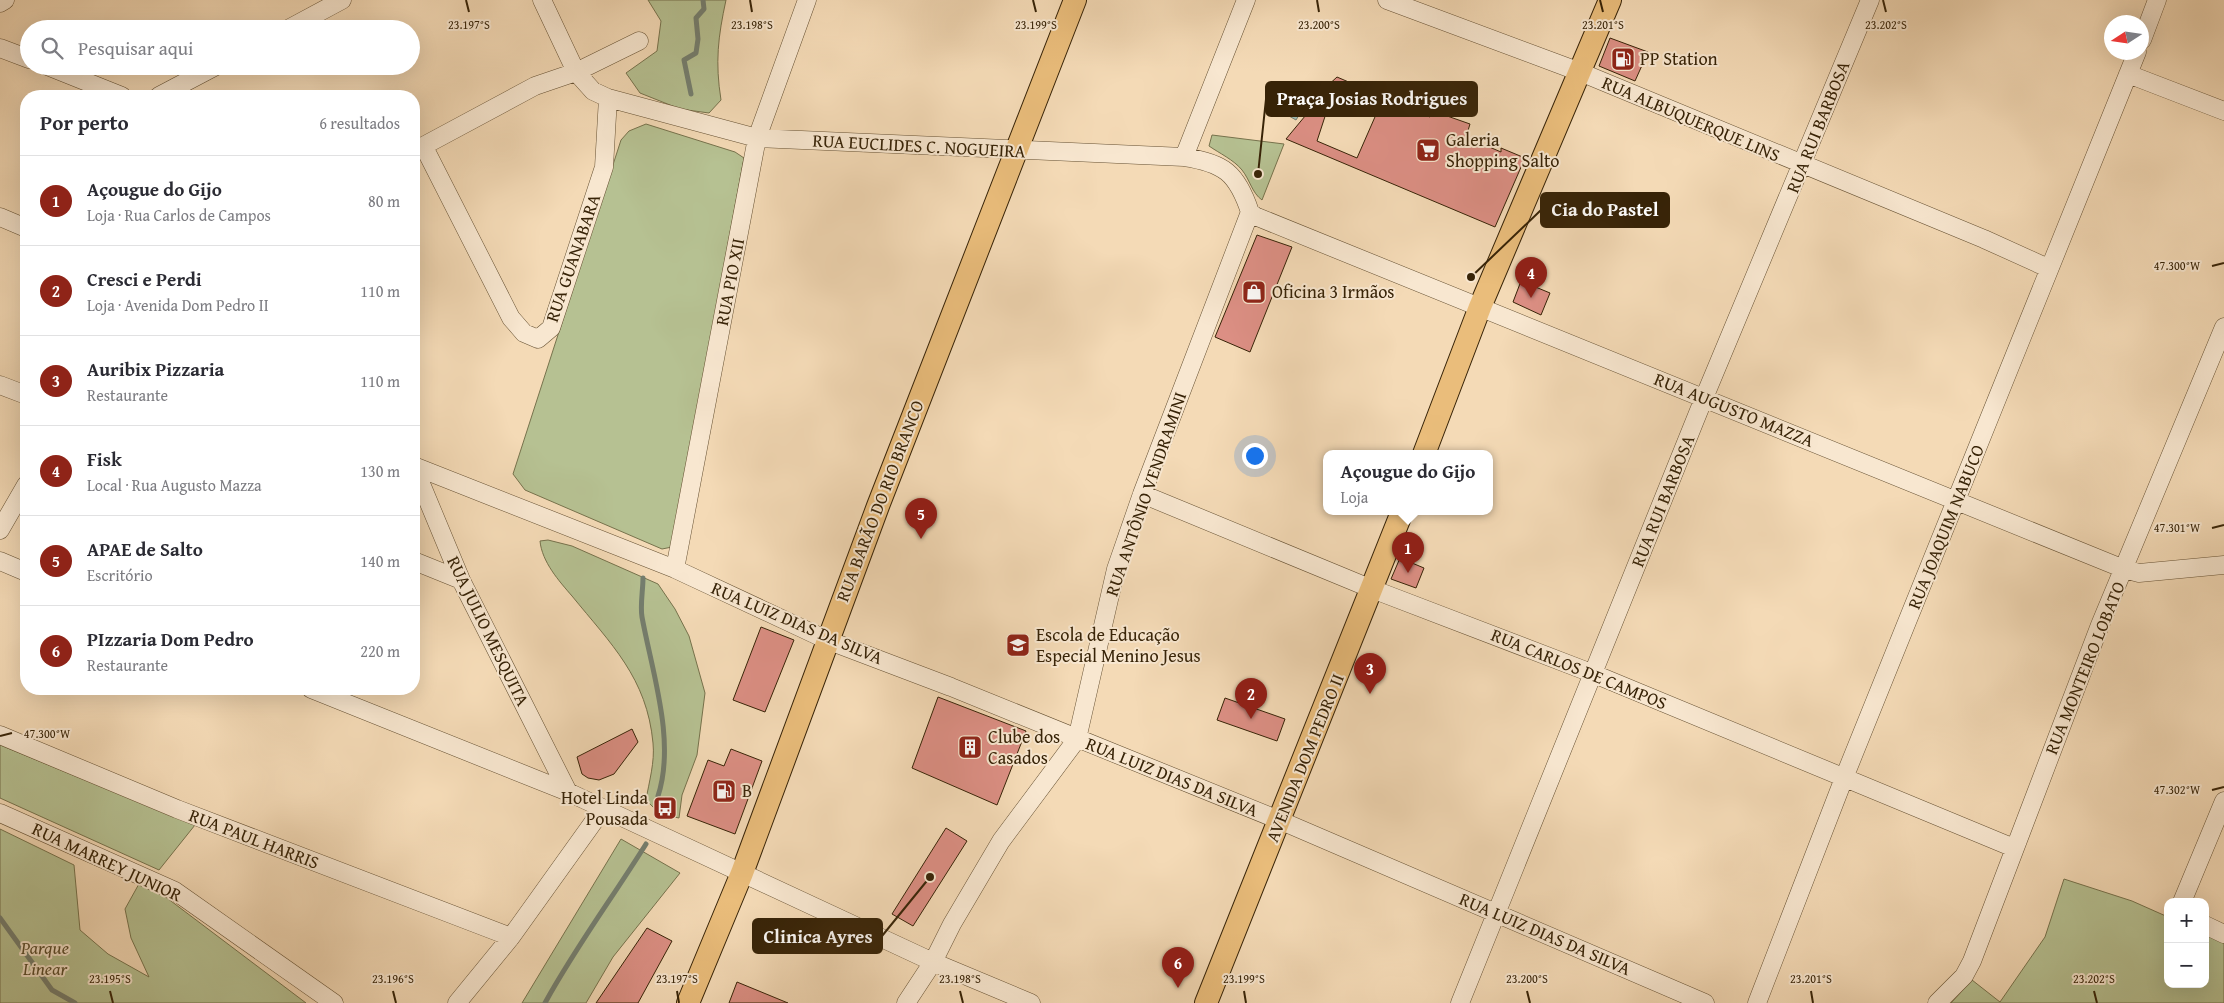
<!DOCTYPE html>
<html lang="pt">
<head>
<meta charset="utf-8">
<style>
	body { margin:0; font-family:"Gentium Book Plus",serif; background:#f2f2f3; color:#2b2b33 }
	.controls { position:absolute; right:15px; bottom:15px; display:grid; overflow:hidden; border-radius:10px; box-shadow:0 5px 20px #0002 }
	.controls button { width:45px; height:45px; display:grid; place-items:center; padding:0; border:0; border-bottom:1px solid #e1e1e2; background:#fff; color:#2b2b33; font:25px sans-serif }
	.compass { position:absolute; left:2104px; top:15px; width:45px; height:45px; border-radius:50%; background:#fff; box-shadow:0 5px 20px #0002; rotate:258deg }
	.you { position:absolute; left:1254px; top:455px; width:18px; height:18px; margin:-12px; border:4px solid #fff; border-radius:50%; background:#1a73e8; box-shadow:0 0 0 8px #1a73e833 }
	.badge { display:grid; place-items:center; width:32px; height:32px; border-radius:50%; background:#8f2418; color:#fff; font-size:16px; font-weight:700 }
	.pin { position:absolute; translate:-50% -41px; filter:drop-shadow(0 1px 2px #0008) }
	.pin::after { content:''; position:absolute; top:26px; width:18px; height:15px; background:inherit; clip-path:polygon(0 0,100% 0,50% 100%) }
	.popup { position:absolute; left:1323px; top:450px; width:170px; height:65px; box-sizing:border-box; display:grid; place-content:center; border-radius:10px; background:#fff; filter:drop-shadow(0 1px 4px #0005); font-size:16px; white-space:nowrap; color:#7c7c81 }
	.popup b { font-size:19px; color:#2b2b33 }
	.popup::after { content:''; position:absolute; left:50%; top:100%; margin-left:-10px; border:10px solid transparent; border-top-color:#fff }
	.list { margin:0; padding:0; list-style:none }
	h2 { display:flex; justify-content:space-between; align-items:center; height:65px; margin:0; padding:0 20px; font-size:21px }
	h2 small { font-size:16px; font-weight:400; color:#7c7c81 }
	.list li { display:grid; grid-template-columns:32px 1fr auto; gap:15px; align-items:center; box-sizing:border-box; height:90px; padding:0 20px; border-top:1px solid #e1e1e2 }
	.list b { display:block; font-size:19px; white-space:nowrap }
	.list p { margin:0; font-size:16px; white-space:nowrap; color:#7c7c81 }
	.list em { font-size:16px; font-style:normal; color:#7c7c81 }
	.icon { flex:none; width:28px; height:28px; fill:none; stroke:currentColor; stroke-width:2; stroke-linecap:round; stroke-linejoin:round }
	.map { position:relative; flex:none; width:2224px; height:1003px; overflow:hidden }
	.search { position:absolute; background:#fff; box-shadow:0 5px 20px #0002; left:20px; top:20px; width:400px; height:55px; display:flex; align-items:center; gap:12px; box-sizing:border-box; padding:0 18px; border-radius:28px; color:#7c7c81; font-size:19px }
	.panel { position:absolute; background:#fff; box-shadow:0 5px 20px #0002; left:20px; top:90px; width:400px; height:605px; border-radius:20px }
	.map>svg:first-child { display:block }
	.green { fill:#b6c192; stroke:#76724c }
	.water { fill:#9dbab4; stroke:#747e6f }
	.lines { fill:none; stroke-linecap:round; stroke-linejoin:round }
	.stream { stroke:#747e6f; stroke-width:5 }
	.building { fill:#dc8f84; stroke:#372307 }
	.minor-casing { stroke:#665133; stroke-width:19 }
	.major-casing { stroke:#372307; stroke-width:24 }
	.minor { stroke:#f8e7d0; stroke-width:18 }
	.major { stroke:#eabd7b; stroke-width:22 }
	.ticks { fill:none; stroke:#372307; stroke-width:2 }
	.labels { text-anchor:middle; stroke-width:4; stroke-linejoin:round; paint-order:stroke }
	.poi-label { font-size:18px; fill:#372307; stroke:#f8e7d0; text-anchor:start }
	.street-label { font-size:18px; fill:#372307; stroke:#f8e7d0 }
	.park-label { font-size:18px; font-style:italic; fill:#574a2a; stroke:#f8e7d0 }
	.ticks-label { font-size:12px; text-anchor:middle; fill:#372307; stroke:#f8e7d0; stroke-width:4; stroke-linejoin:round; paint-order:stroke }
	.leader { fill:none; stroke:#372307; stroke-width:2 }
	.callout-dot { fill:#372307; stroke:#f8e7d0; stroke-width:2 }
	.callout { fill:#372307; stroke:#372307; stroke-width:2 }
	.callout-label { font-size:19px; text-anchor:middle; font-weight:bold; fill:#fff }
</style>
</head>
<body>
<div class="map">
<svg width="2224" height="1003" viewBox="0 0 2224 1003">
	<rect width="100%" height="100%" fill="#f4dab6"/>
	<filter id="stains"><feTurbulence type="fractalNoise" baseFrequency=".004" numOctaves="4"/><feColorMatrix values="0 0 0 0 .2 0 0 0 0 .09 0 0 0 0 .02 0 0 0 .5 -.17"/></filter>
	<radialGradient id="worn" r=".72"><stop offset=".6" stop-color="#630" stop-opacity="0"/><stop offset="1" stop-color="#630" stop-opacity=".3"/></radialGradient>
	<path class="green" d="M648,0H726C718,37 715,62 721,100L709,113L680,109L640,93L626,73L657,51L661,21Z
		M646,124L735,152L744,158L672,547L662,549L525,490L513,474L621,140L629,131Z
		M1212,135L1284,144L1262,200C1252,193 1250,180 1242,170C1234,160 1219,153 1209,146Z
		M548,540L572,546L658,584L675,609L689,636L705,693L697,755L682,795L679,818L660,814L646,800C649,782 655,762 653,743C647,678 611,644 572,596C559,581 542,562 540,541Z
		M0,745L195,825L159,870L0,798Z
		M0,829L74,865L80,930L108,954L149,977L131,938L125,909L140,882L167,898L306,1003H0Z
		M621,839L680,873L613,957L586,1003H522Z
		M2064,879L2132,901L2168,917V984H2205V932L2224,940V1003H1951L1972,980L2000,1002L2045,937Z"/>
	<path class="water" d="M1299,99L1306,104L1296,120L1289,116Z"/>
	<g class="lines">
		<path class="stream" d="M691,94L684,60L696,53L698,39L696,18L704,9L703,0
			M643,578C643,590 640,605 642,617C652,672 676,741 658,796
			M0,918L52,990L75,1003
			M545,1003C575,948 613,897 646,844"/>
	</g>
	<path class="building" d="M1610,38L1648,52L1635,81L1599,66Z
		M1337,77L1430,117L1433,111L1470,124L1466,137L1501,152V148L1525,158L1495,227L1286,139L1325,92L1332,95L1317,141L1357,158L1378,110L1325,88Z
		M1257,235L1292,247L1250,352L1215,337Z
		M1521,281L1550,293L1541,315L1513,302Z
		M1400,558L1424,568L1416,588L1391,579Z
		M761,627L794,640L765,712L733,700Z
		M938,697L1026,731L997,805L912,768Z
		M1225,698L1285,719L1277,741L1217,720Z
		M632,729L638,742L614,774L599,780L588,778L582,774L577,757Z
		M731,749L762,761L735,834L687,816L708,760L724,766Z
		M946,828L967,841L913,926L892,914Z
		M647,928L672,941L638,1003H596Z
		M737,982L788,1003H729Z"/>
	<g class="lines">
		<g class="minor-casing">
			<path id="minor" d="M542,0L576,72L593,91L608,98L757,138L1184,157C1224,163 1237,173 1250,212
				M1387,0L1580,72L1984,239L2048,268
				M0,3L5,0
				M288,29L342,0
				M2142,40L2157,0
				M0,48L29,59
				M47,66L122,96
				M2128,74L2224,111
				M159,96L216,66
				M424,147L511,318L524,333L538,339L551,328L604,167L608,98
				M414,151L535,86L576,72L639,41
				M1184,157L1246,0
				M1250,212L1255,216L2124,569L2139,573L2224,565
				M0,217L26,228
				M0,385L26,395
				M414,466L675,569L827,640L951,687L1279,820L1705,1003
				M414,467L461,580L568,792
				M1142,494L1372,589L1594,674L2014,848
				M0,530L26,485
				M0,561L26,572
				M414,561L461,580
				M675,569L757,138L807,0
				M311,689L568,792L933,962L1031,1003
				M0,735L177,809L511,937
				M0,813L175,891L334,1003
				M2182,902L2224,801
				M2205,925L2224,934
				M457,1003L511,937L602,810
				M906,1003L933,962L952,924L1001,841L1077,739L1116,569L1142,494L1250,212
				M1460,1003L1704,398L1870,0
				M1757,1003L1844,778L2137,52
				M1937,1003L1964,976L1972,961L2100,625L2224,327"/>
		</g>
		<g class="major-casing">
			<path id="major" d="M1424,454L1480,307L1610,0
				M688,1003L742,873L878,506L1075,0
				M1206,1003L1402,512"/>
		</g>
		<use href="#minor" class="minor"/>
		<use href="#major" class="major"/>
	</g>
	<path class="ticks" d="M466,0L469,12M750,0L752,12M1033,0L1036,12M1317,0L1319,12M1600,0L1603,12M1883,0L1886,12M2212,266L2224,263M2212,528L2224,525M0,736L12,733M2212,790L2224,787M110,991L113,1003M393,991L396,1003M677,991L679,1003M960,991L963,1003M1244,991L1246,1003M1527,991L1530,1003M1811,991L1813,1003M2094,991L2097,1003"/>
	<defs>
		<g id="fuel-square" transform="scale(1.25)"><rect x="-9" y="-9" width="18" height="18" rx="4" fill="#8f2418" stroke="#f8e7d0"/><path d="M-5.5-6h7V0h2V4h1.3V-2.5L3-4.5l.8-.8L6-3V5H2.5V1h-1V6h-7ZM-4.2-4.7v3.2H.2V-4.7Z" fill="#fff"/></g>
		<g id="supermarket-square" transform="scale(1.25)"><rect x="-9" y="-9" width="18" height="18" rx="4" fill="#8f2418" stroke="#f8e7d0"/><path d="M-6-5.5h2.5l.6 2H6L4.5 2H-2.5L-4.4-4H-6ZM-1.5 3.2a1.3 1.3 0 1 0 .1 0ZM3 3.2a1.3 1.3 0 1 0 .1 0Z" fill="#fff"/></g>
		<g id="shop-square" transform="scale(1.25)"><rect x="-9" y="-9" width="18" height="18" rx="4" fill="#8f2418" stroke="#f8e7d0"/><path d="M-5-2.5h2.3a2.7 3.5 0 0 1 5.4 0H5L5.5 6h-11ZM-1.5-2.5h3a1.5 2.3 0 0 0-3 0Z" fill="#fff"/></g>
		<g id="school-square" transform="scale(1.25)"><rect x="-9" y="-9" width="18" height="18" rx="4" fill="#8f2418" stroke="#f8e7d0"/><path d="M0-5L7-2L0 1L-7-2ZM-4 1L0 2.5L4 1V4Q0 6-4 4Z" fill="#fff"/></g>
		<g id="building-square" transform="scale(1.25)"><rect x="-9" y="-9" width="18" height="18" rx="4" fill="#8f2418" stroke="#f8e7d0"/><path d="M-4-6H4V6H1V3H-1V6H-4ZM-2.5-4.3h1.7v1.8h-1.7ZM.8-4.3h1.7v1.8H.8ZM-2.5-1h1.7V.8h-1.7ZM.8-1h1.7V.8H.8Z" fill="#fff"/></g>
		<g id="bus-square" transform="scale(1.25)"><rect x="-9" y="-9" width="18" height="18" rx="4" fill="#8f2418" stroke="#f8e7d0"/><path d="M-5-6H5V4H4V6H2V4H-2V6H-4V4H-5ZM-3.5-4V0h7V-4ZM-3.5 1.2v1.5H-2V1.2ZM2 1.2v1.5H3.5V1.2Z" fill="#fff"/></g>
	</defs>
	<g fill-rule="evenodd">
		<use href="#fuel-square" x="1623" y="59"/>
		<use href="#supermarket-square" x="1428" y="150"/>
		<use href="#shop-square" x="1254" y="292"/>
		<use href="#school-square" x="1018" y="645"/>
		<use href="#building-square" x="970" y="747"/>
		<use href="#fuel-square" x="724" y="791"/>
		<use href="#bus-square" x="665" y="808"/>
	</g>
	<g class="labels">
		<g class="poi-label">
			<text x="1640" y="65">PP Station</text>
			<text x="1446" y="146">Galeria<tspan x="1446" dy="21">Shopping Salto</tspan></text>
			<text x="1272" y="298">Oficina 3 Irmãos</text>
			<text x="1036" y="641">Escola de Educação<tspan x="1036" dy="21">Especial Menino Jesus</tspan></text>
			<text x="988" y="743">Clube dos<tspan x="988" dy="21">Casados</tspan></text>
			<text x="742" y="797">B</text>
			<text x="648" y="804" text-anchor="end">Hotel Linda<tspan x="648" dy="21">Pousada</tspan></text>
		</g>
		<g class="street-label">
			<text transform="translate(1691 119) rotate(23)" y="6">RUA ALBUQUERQUE LINS</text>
			<text transform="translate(1818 127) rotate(-68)" y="6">RUA RUI BARBOSA</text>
			<text transform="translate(919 146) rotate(3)" y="6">RUA EUCLIDES C. NOGUEIRA</text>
			<text transform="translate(573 258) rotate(-71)" y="6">RUA GUANABARA</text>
			<text transform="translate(730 282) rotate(-79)" y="6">RUA PIO XII</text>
			<text transform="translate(1734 410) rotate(22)" y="6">RUA AUGUSTO MAZZA</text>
			<text transform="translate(1146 494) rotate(-71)" y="6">RUA ANTÔNIO VENDRAMINI</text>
			<text transform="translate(880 501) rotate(-69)" y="6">RUA BARÃO DO RIO BRANCO</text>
			<text transform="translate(1663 501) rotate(-68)" y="6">RUA RUI BARBOSA</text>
			<text transform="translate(1946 527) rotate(-68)" y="6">RUA JOAQUIM NABUCO</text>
			<text transform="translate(797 623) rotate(23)" y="6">RUA LUIZ DIAS DA SILVA</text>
			<text transform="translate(488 631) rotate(64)" y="6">RUA JULIO MESQUITA</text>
			<text transform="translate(2085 668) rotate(-68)" y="6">RUA MONTEIRO LOBATO</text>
			<text transform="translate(1579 669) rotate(22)" y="6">RUA CARLOS DE CAMPOS</text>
			<text transform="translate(1305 758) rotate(-68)" y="6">AVENIDA DOM PEDRO II</text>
			<text transform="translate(1172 777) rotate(22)" y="6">RUA LUIZ DIAS DA SILVA</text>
			<text transform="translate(254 839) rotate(21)" y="6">RUA PAUL HARRIS</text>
			<text transform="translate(107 862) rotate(25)" y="6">RUA MARREY JUNIOR</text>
			<text transform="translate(1545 934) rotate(23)" y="6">RUA LUIZ DIAS DA SILVA</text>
		</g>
		<g class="park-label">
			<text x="45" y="954">Parque<tspan x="45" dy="21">Linear</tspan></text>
		</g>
	</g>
	<g class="ticks-label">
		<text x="469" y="29">23.197°S</text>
		<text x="752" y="29">23.198°S</text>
		<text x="1036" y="29">23.199°S</text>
		<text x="1319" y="29">23.200°S</text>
		<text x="1603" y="29">23.201°S</text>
		<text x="1886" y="29">23.202°S</text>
		<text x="2177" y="270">47.300°W</text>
		<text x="2177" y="532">47.301°W</text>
		<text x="47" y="738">47.300°W</text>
		<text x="2177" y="794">47.302°W</text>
		<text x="110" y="983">23.195°S</text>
		<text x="393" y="983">23.196°S</text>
		<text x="677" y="983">23.197°S</text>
		<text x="960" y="983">23.198°S</text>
		<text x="1244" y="983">23.199°S</text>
		<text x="1527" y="983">23.200°S</text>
		<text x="1811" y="983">23.201°S</text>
		<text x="2094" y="983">23.202°S</text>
	</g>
	<path class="leader" d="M1258 174L1266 99M1471 277L1541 210M930 877L882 936"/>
	<g class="callout-dot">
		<circle cx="1258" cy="174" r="5"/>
		<circle cx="1471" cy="277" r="5"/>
		<circle cx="930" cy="877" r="5"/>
	</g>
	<g class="callout">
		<rect x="1266" y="82" width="211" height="34" rx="5"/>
		<rect x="1541" y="193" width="128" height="34" rx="5"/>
		<rect x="753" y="919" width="129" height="34" rx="5"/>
	</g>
	<g class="callout-label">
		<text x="1372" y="105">Praça Josias Rodrigues</text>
		<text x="1605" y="216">Cia do Pastel</text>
		<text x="818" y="943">Clinica Ayres</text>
	</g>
	<rect width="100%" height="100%" filter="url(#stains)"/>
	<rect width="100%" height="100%" fill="url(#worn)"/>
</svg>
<div class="controls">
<button>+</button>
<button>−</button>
</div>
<svg class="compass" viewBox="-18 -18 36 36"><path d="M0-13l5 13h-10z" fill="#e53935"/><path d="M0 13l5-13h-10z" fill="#7c7c81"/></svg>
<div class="you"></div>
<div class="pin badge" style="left:1408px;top:573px">1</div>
<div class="popup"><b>Açougue do Gijo</b>Loja</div>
<div class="pin badge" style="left:1251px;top:719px">2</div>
<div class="pin badge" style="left:1370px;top:694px">3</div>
<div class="pin badge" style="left:1531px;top:298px">4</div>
<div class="pin badge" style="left:921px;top:539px">5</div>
<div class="pin badge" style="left:1178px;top:988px">6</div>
<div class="search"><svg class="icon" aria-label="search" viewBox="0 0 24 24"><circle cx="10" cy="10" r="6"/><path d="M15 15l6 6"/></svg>Pesquisar aqui</div>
<section class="panel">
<h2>Por perto<small>6 resultados</small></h2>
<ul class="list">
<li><span class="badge">1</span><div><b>Açougue do Gijo</b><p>Loja · Rua Carlos de Campos</p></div><em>80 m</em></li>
<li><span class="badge">2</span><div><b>Cresci e Perdi</b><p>Loja · Avenida Dom Pedro II</p></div><em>110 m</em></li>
<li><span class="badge">3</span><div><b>Auribix Pizzaria</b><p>Restaurante</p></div><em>110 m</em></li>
<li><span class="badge">4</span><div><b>Fisk</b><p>Local · Rua Augusto Mazza</p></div><em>130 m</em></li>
<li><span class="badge">5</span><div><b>APAE de Salto</b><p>Escritório</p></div><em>140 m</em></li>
<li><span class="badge">6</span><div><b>PIzzaria Dom Pedro</b><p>Restaurante</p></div><em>220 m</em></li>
</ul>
</section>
</div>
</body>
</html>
